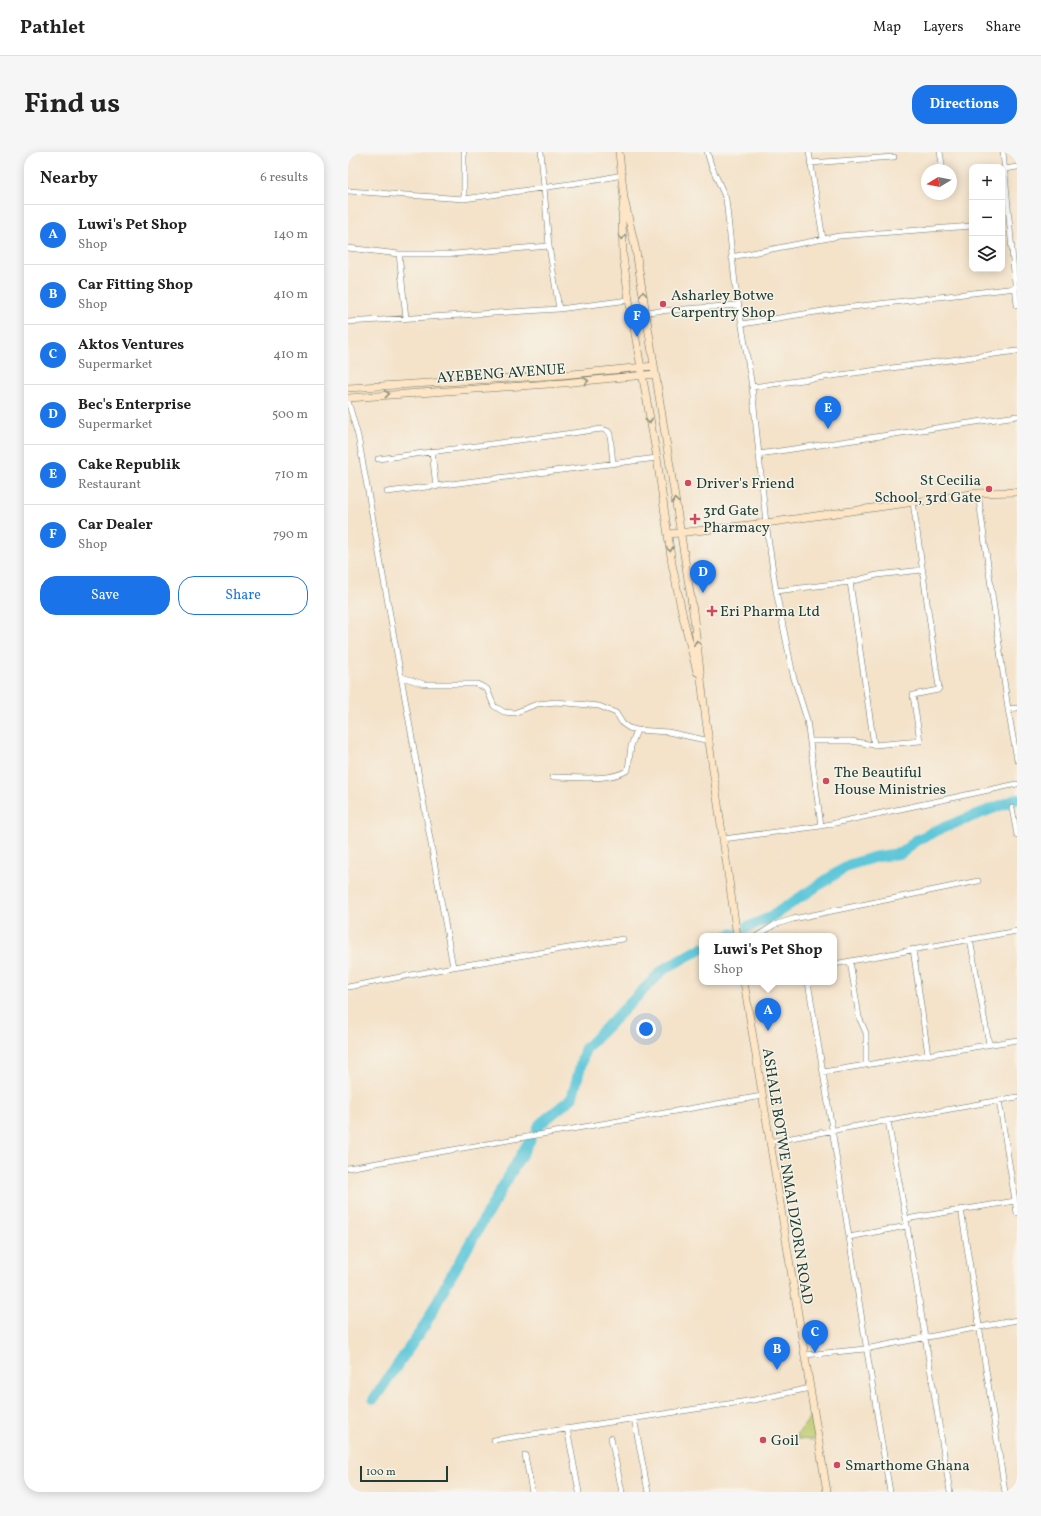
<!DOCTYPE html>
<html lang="en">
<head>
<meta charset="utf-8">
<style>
	body { margin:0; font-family:Vollkorn,serif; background:#f6f6f6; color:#222 }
	.controls { position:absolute; right:12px; top:12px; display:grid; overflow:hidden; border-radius:8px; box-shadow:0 2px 10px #0003 }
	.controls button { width:36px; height:36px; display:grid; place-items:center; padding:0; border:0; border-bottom:1px solid #e0e0e0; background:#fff; color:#222; font:20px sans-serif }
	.compass { position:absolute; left:573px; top:12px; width:36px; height:36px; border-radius:50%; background:#fff; box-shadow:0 2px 10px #0003; rotate:260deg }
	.scale { position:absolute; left:12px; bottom:10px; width:88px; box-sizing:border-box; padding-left:4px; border:2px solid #1f3d34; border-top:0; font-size:11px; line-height:14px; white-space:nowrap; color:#1f3d34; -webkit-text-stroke:3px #f7f3e8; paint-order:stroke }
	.you { position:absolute; left:298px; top:877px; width:14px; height:14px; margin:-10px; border:3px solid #fff; border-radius:50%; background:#1a73e8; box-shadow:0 0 0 6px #1a73e833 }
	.badge { display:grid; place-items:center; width:26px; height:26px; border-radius:50%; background:#1a73e8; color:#fff; font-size:13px; font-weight:700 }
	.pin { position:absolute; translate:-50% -33px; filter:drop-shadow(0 1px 2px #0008) }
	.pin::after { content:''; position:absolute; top:21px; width:14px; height:12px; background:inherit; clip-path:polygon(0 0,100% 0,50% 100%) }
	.popup { position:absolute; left:351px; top:781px; width:138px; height:52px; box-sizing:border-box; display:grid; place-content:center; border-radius:8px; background:#fff; filter:drop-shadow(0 1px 3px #0005); font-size:13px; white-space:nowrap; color:#767676 }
	.popup b { font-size:15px; color:#222 }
	.popup::after { content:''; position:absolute; left:50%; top:100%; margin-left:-8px; border:8px solid transparent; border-top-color:#fff }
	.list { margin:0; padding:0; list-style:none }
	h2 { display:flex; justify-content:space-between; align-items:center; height:52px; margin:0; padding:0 16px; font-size:17px }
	h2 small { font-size:13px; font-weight:400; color:#767676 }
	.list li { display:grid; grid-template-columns:26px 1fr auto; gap:12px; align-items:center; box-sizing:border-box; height:60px; padding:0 16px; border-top:1px solid #e0e0e0 }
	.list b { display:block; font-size:15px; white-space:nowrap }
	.list p { margin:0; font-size:13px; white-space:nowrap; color:#767676 }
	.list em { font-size:13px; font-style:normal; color:#767676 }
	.actions { display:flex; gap:8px; padding:12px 16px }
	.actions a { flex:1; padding:9px 0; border:1px solid #1a73e8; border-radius:16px; text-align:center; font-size:14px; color:#1a73e8 }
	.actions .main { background:#1a73e8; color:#fff }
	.icon { flex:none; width:22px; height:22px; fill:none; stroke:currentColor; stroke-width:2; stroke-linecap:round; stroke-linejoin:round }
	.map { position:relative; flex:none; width:669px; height:1340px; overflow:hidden; border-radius:16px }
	header { display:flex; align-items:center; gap:24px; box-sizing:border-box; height:56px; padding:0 20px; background:#fff; border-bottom:1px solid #e0e0e0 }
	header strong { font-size:19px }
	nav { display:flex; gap:22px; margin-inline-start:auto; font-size:14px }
	.intro { display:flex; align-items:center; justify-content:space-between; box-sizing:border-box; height:96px; padding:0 24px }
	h1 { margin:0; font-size:28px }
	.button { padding:10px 18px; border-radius:16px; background:#1a73e8; color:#fff; font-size:14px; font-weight:700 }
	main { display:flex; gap:24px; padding:0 24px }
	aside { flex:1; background:#fff; border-radius:16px; box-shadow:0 2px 10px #0003 }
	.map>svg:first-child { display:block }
	.green { fill:#bdcc6e; stroke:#6e8451 }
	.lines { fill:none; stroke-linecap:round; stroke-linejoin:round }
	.river { stroke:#5ec7d9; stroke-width:11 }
	.street-casing { stroke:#6a7768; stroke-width:6 }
	.secondary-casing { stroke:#6a7768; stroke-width:8 }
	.street { stroke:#fff; stroke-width:5 }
	.secondary { stroke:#fde5c5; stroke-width:7 }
	.oneway { stroke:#8e917c }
	.poi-dot { fill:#d1495b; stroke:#f7f3e8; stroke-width:1.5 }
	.labels { text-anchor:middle; stroke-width:3; stroke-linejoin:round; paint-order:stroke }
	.poi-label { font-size:15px; fill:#1f3d34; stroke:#f7f3e8; text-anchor:start }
	.street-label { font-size:15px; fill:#1f3d34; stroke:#f7f3e8 }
</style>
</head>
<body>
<header>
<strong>Pathlet</strong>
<nav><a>Map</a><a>Layers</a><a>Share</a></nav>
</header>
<div class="intro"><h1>Find us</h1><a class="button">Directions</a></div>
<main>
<aside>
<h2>Nearby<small>6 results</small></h2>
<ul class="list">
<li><span class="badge">A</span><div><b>Luwi's Pet Shop</b><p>Shop</p></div><em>140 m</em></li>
<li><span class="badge">B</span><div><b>Car Fitting Shop</b><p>Shop</p></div><em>410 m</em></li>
<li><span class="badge">C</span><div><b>Aktos Ventures</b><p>Supermarket</p></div><em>410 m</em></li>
<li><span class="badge">D</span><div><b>Bec's Enterprise</b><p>Supermarket</p></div><em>500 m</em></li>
<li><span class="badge">E</span><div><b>Cake Republik</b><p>Restaurant</p></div><em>710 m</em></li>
<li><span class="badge">F</span><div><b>Car Dealer</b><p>Shop</p></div><em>790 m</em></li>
</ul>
<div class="actions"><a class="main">Save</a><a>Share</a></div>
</aside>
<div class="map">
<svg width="669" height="1340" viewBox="0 0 669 1340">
	<rect width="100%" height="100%" fill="#f7f3e8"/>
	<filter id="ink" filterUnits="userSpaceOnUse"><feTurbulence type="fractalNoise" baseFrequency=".025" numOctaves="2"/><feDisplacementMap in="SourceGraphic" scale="8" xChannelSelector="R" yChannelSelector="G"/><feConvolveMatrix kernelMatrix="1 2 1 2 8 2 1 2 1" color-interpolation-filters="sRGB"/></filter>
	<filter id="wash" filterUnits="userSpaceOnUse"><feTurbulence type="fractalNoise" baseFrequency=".012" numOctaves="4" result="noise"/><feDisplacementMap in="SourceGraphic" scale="16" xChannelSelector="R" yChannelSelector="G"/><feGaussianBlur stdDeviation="0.9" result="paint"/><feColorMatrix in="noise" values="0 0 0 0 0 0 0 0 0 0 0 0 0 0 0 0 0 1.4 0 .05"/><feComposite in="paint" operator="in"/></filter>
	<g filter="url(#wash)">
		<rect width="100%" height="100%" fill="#f4e2c9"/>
		<path class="green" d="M464,1266L467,1286L465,1288L450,1287L449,1283L461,1267Z"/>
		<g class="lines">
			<path class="river" d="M393,778L421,766L501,713L527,705L554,701L567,689L592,677L669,647
				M379,784L384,782
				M189,978L192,972L224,946L237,897L316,817L354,796
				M26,1247L77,1173L100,1129L182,988"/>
		</g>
	</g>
	<g filter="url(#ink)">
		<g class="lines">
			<g class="street-casing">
				<path id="street" d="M193,0L201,94L211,157
					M359,0L363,13L378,47L387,131L404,235L418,371L428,439L445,523L459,568L473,674
					M461,0L475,87
					M592,0L594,12
					M655,0L669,153
					M462,11L546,5
					M657,17L669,15
					M0,39L116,47L249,28L274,23
					M116,47V0
					M0,96L51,102H106L201,94
					M51,102L58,166
					M383,105L491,84L624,74
					M297,160L390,153
					M0,170L211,157L281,148
					M394,172L487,157L668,136
					M404,235L669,199
					M0,249L10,284L105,815
					M84,299L88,335
					M411,302L669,264
					M30,307L254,277L260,279L262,282L265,311
					M39,340L309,306
					M630,341L660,557L669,608
					M502,430L526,593
					M428,439L502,430L529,423L574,418
					M54,525L76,532H129L139,537L146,554L156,560L166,561L189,552L208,550L251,554L268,561L275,572L281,576L289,578L320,580L362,589
					M660,557L669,556
					M462,589H503L526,593L572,589L565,543L590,538L591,536L565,350
					M204,625C227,625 261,630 280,618L283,594L289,578
					M664,656L669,683
					M375,687L473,674L669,632
					M409,784L426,773L445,767L630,729
					M622,787L641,892
					M565,797L580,903
					M502,809L511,865L518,881V913
					M486,812L669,779
					M460,830C489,1000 513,1170 542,1340
					M0,835L105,815L275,787
					M475,920L669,888
					M651,948L669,1061
					M540,969L558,1067L602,1340
					M421,990L669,945
					M0,1016L414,944
					M613,1057L657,1340
					M558,1067L667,1049
					M501,1085L559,1074
					M457,1203L517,1197L669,1168
					M286,1266L300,1340
					M219,1276L231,1340
					M263,1286L274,1340
					M146,1288L406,1248L462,1236
					M177,1303L184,1340"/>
			</g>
			<g class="secondary-casing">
				<path id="secondary" d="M271,0L276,46L274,65L275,104L281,148L309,306L324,412L335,465L349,520
					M276,46L288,99L345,459L358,569L389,784
					M0,236L214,223L306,214
					M0,246L215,231L307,222
					M321,382L418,371L630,341L669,340
					M396,830L479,1340"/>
			</g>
			<use href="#street" class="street"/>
			<use href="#secondary" class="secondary"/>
		</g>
		<defs><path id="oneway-chevron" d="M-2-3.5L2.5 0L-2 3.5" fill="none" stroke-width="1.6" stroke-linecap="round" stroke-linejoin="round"/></defs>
		<g class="oneway">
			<use href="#oneway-chevron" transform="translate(274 85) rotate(88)"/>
			<use href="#oneway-chevron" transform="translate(295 142) rotate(-98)"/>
			<use href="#oneway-chevron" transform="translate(238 229) rotate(-5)"/>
			<use href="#oneway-chevron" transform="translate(39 242) rotate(-5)"/>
			<use href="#oneway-chevron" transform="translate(301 269) rotate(79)"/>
			<use href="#oneway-chevron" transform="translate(327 349) rotate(-99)"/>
			<use href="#oneway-chevron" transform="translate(322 397) rotate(83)"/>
			<use href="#oneway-chevron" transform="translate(349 491) rotate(-97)"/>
		</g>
	</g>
	<g class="poi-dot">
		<circle cx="315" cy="152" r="4"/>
		<circle cx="340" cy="331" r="4"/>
		<circle cx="641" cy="337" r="4"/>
		<path d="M345 361h4v4h4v4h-4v4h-4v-4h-4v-4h4z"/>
		<path d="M362 453h4v4h4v4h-4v4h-4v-4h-4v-4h4z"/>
		<circle cx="478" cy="629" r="4"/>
		<circle cx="415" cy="1288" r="4"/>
		<circle cx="489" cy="1313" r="4"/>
	</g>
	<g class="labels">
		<g class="poi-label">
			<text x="323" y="148">Asharley Botwe<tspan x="323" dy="17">Carpentry Shop</tspan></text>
			<text x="633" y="333" text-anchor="end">St Cecilia<tspan x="633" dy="17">School, 3rd Gate</tspan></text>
			<text x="348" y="336">Driver's Friend</text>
			<text x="355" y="363">3rd Gate<tspan x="355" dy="17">Pharmacy</tspan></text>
			<text x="372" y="464">Eri Pharma Ltd</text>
			<text x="486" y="625">The Beautiful<tspan x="486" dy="17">House Ministries</tspan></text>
			<text x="423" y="1293">Goil</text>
			<text x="497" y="1318">Smarthome Ghana</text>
		</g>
		<g class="street-label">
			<text transform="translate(153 221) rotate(-4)" y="5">AYEBENG AVENUE</text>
			<text transform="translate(440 1024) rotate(81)" y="5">ASHALE BOTWE NMAI DZORN ROAD</text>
		</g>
	</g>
</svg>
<div class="controls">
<button>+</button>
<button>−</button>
<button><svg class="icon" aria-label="layers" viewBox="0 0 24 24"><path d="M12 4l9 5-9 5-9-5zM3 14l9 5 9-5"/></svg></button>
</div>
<svg class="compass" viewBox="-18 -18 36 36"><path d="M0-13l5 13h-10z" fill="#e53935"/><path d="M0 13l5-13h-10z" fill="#767676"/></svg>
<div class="scale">100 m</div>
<div class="you"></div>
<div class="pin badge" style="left:420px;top:879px">A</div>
<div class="popup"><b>Luwi's Pet Shop</b>Shop</div>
<div class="pin badge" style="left:429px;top:1218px">B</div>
<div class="pin badge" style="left:467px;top:1201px">C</div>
<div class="pin badge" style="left:355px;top:441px">D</div>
<div class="pin badge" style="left:480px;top:277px">E</div>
<div class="pin badge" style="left:289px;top:185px">F</div>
</div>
</main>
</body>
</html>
